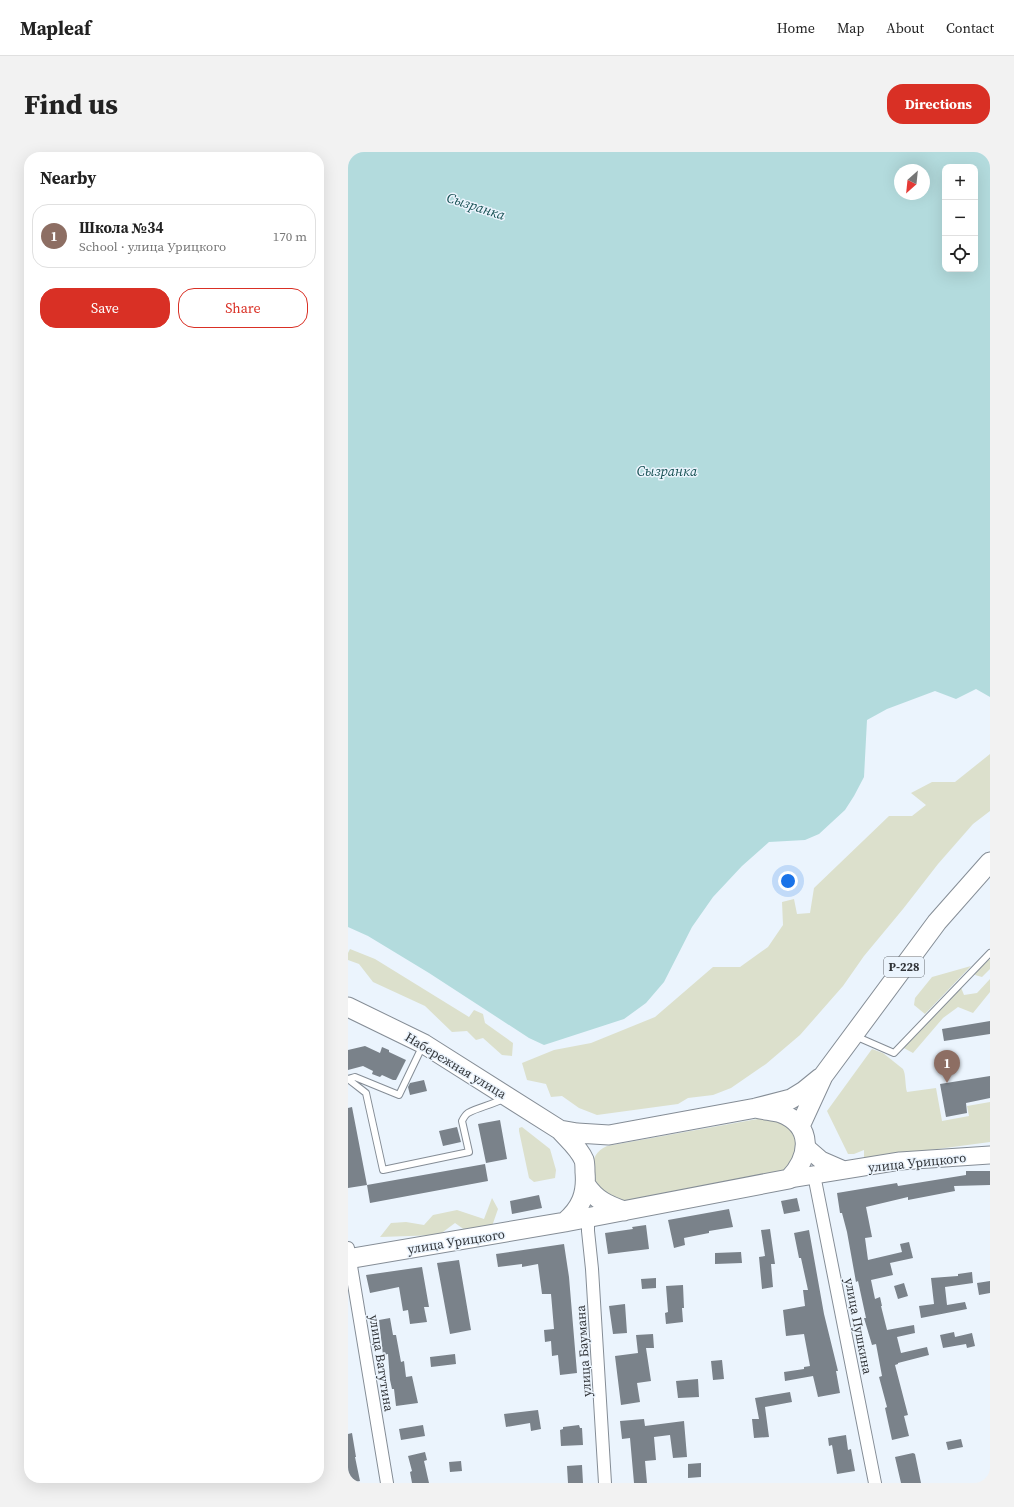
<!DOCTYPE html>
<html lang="en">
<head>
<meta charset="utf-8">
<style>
	body { margin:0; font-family:"Source Serif 4",serif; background:#f2f2f2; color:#222 }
	.controls { position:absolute; right:12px; top:12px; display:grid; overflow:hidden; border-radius:8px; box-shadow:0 4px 16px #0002 }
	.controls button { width:36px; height:36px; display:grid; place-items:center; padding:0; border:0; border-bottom:1px solid #e0e0e0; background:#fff; color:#222; font:20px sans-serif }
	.compass { position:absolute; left:546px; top:12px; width:36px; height:36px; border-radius:50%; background:#fff; box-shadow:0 4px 16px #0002; rotate:207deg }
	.you { position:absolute; left:440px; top:729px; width:14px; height:14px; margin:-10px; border:3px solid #fff; border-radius:50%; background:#1a73e8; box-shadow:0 0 0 6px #1a73e833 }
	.badge { display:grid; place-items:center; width:26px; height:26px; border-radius:50%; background:#d93025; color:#fff; font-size:13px; font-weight:700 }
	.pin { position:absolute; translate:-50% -33px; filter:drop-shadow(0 1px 2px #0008) }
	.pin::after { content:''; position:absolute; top:21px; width:14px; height:12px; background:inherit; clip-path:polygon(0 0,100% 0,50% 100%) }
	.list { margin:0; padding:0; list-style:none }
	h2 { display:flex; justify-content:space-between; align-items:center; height:52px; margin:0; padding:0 16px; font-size:17px }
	h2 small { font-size:13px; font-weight:400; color:#767676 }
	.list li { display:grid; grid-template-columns:26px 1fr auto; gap:12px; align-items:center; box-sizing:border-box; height:64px; margin:0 8px 8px; padding:0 8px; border:1px solid #e0e0e0; border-radius:16px }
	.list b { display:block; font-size:15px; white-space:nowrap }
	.list p { margin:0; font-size:13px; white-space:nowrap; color:#767676 }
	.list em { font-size:13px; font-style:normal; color:#767676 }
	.actions { display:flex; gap:8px; padding:12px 16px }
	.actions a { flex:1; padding:9px 0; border:1px solid #d93025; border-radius:16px; text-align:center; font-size:14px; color:#d93025 }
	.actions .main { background:#d93025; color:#fff }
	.icon { flex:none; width:22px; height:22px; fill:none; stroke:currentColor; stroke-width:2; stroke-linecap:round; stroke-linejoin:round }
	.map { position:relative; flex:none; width:642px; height:1331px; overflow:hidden; border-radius:16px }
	header { display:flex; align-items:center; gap:24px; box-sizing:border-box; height:56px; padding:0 20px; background:#fff; border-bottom:1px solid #e0e0e0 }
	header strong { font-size:19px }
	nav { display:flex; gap:22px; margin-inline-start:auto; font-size:14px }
	.intro { display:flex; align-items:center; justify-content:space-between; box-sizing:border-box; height:96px; padding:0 24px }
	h1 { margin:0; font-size:28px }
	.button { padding:10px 18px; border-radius:16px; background:#d93025; color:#fff; font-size:14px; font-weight:700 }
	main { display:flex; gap:24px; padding:0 24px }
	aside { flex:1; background:#fff; border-radius:16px; box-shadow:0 4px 16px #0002 }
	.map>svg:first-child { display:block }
	.green { fill:#dce0cc }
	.water { fill:#b3dbdd; fill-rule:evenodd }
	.building { fill:#7a828a }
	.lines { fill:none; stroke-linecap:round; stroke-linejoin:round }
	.lane-casing { stroke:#858d96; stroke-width:8 }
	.street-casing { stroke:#858d96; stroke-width:14 }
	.secondary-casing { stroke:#858d96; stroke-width:19 }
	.primary-casing { stroke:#858d96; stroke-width:21 }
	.lane { stroke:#fff; stroke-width:6 }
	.street { stroke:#fff; stroke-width:12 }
	.secondary { stroke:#fff; stroke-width:17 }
	.primary { stroke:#fff; stroke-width:19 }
	.labels { text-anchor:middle; stroke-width:3; stroke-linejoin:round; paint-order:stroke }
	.shield { fill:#ebf4fd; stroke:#686d72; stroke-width:1 }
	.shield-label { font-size:12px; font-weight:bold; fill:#303337 }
	.street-label { font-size:13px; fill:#303337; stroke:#ebf4fd }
	.water-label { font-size:14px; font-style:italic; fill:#175053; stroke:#ebf4fd }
</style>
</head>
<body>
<header>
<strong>Mapleaf</strong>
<nav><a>Home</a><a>Map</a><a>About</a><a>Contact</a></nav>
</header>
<div class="intro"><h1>Find us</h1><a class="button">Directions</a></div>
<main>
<aside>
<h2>Nearby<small></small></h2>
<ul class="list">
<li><span class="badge" style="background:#8d6e63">1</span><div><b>Школа №34</b><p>School · улица Урицкого</p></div><em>170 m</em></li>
</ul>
<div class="actions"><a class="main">Save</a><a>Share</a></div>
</aside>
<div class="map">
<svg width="642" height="1331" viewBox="0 0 642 1331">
	<rect width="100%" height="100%" fill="#ebf4fd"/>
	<path class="green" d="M642,602V659L625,672L590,712L555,757L516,804L495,834L452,883L418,912L383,936L365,943L340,946L330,952L249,963L231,956L214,944L203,945L198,932L179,928L174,911L206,898L243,891L307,865L365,815H392L420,795L435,773L434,750L446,747L449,762L462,761L466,736L541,664H564L578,653L563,641L584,630H607Z
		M2,797L27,807L121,865L126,858L135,862L137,871L165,891L164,904L154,903L135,886L128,888L119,879L104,880L77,854L25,830L11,812L0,808V801Z
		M638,808H642V817L634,825L627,823L629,817Z
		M623,814L577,862L566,853L567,846L584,825Z
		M642,827V840L625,861L610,855L595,866L565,901L554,895L561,882L579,871L583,860L612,833L616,843L629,841Z
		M524,897L535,901L555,917C558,922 557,934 559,940L588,936L594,969L621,964L619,954L642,950V990L567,1000L521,1009L516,1006V998L506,1002H500L479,959Z
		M415,966L441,973L452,992L437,1021L270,1050L247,1034C245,1017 240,1003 259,994Z
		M174,975L202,997L208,1018L207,1026L186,1030L181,1026L171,979V976Z
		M144,1046L150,1057L143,1077L124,1083L107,1071L91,1083L32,1085L43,1071L58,1070L76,1073L85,1063L109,1058L136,1067Z"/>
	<path class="water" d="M0,0H642V545L628,537L608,547L587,539L539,557L519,568L516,625L506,644L497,658L471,682L457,688L421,690L394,714L365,745L344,775L316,830L298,851L276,867L196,893L181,886L81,821L20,784L0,775ZM597,15H627V117H597ZM552,18H576V42H552Z"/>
	<path class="building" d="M642,869V882L596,889L594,877Z
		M17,894L32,901L34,895L41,898V900L58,908L48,928H45L34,923L32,925L24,922L25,919L15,914L0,918V898Z
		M642,924V946L618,951L619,961L598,965L592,932Z
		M76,928L79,939L62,943L60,935L62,931Z
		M4,955L19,1033L0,1036V956Z
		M152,968L159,1007L138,1011L130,972Z
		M109,975L113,990L95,994L91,979Z
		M137,1012L140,1029L22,1051L19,1033Z
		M618,1019H642V1033L606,1034L607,1039L560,1048V1045L518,1055L524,1085L517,1086L520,1108L554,1100L552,1092L561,1090L565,1106L542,1111L545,1123L523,1128L527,1147L532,1145L534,1154H533L539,1178L566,1173L567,1181L549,1185L553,1201L579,1195L581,1203L550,1211V1212L547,1213L560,1263L556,1264L561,1284L544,1288L537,1256L539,1255L531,1225L534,1224L528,1192L524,1193L516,1166H518L510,1129L508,1130L499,1080L494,1061H492L489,1041L549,1031L550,1034L618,1023Z
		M191,1043L194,1056L164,1062L162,1049Z
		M449,1046L452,1059L436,1062L433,1049Z
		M381,1057L385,1075L361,1079V1081L336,1086L337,1093L326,1096L320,1068Z
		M298,1073L301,1097L260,1102L257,1081L285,1077L284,1075Z
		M422,1077L427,1112H423L425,1135L414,1137L411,1105L417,1104L413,1078Z
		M461,1078L476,1162L490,1219H488L492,1241L470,1245L465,1224L437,1229L436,1220L456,1217V1215L462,1214L456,1182L438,1184L435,1158L457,1154L455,1138H460L453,1106H451L446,1081Z
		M216,1092L221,1125L229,1221L212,1223L210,1203L204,1204L203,1189L197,1190L196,1178L206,1177L203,1142H194L190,1112L174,1115V1112L150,1115L148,1102Z
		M393,1100L394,1111L367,1112V1101Z
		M111,1108L123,1178L102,1182L89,1111Z
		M74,1115L81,1155H76L79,1170L62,1172L60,1158L55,1159L51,1135L22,1141L18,1123Z
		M624,1120L625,1131L597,1135L599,1153L617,1150L619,1157L573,1166L571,1154L586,1152L583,1126L610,1124V1122Z
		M308,1126V1136L294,1137L293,1127Z
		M642,1129V1141L631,1143L629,1131Z
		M556,1131L560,1144L550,1147L546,1134Z
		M335,1133L336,1156H334L335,1170L318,1172L317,1161L320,1160L318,1134Z
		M277,1152L279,1181L265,1182L261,1154Z
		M42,1166L45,1183H48L53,1210L56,1209L58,1225L64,1224L70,1251L48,1254L46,1237H44L42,1228L40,1202L35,1203L31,1168Z
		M606,1180L607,1185L624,1181L627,1194L619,1196L618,1192L595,1196L592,1183Z
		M305,1182L306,1196H298L303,1229L289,1231L292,1250L273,1253L267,1204L290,1201L288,1183Z
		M107,1202L108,1212L83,1215L82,1205Z
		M374,1208L376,1227L365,1228L363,1209Z
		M350,1227L351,1245L330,1246L328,1229Z
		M442,1240L444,1250L417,1255L421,1285L406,1286L404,1267H411L407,1246Z
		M190,1258L193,1277L183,1279L182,1271L158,1275L156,1262Z
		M296,1267L297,1274L336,1269L339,1305L325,1306L322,1283L306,1285L308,1308L297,1309L299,1331H286L282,1286L274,1287L272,1269Z
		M75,1273L77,1284L53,1288L51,1277Z
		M231,1273L232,1276H234L235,1293L213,1294L212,1278L215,1277V1275Z
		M4,1281L8,1305H7L12,1329L0,1331V1282Z
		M498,1283L500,1298L503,1297L507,1319L489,1322L484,1293L481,1294L480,1286Z
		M613,1287L615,1295L600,1298L598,1290Z
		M77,1300L79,1308L76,1309L81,1331H64L62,1320L64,1319L60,1304Z
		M565,1301L567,1302L573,1331H553L547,1305Z
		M113,1309L114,1319L102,1320L101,1310Z
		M353,1311V1325L340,1326V1312Z
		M234,1313L235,1331H220L219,1314Z"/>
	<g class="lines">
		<g class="lane-casing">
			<path id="lane" d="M507,884L546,901L642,801
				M0,927L18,941L35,1018L121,1000L114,969C116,965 117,963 120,961C131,955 144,953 157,946
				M0,927L7,925L51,943L75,893"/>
		</g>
		<g class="street-casing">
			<path id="street" d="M466,1023L527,1331
				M240,1065V1079L244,1117L257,1331
				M0,1096L39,1331"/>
		</g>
		<g class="secondary-casing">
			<path id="secondary" d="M458,995L473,1008L496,1018
				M441,1027L552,1009L642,1003"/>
		</g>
		<g class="primary-casing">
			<path id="primary" d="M0,855L76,892L212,978C220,987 231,996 236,1008C237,1011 237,1016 237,1020C239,1042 233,1056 217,1070
				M452,974L475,924L589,770L642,710
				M212,978L229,981L261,983L408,956L443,947L456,939L472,926
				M238,1033C248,1048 259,1053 276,1059
				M0,1107L217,1070L441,1027C462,1005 466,974 433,961C425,959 416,958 408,956"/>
		</g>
		<use href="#lane" class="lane"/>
		<use href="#street" class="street"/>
		<use href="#secondary" class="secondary"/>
		<use href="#primary" class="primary"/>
	</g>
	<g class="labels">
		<rect class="shield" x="536" y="805" width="40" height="20" rx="3"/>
		<g class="shield-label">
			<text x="556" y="819">Р-228</text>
		</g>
		<g class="street-label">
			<text transform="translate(108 913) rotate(31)" y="5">Набережная улица</text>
			<text transform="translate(569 1010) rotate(-6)" y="5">улица Урицкого</text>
			<text transform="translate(108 1089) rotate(-9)" y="5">улица Урицкого</text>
			<text transform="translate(511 1174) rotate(79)" y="5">улица Пушкина</text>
			<text transform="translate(235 1199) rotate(-94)" y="5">улица Баумана</text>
			<text transform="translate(34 1211) rotate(81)" y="5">улица Ватутина</text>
		</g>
		<g class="water-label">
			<text transform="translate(128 54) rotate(18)" y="5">Сызранка</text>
			<text x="319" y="324">Сызранка</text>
		</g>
	</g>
</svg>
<div class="controls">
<button>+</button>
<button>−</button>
<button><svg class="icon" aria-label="locate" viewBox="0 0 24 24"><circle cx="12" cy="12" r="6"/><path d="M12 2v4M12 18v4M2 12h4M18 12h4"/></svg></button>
</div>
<svg class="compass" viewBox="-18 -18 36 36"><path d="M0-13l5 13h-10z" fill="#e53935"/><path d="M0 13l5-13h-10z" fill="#767676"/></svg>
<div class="you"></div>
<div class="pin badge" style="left:599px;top:931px;background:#8d6e63">1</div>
</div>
</main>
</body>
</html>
